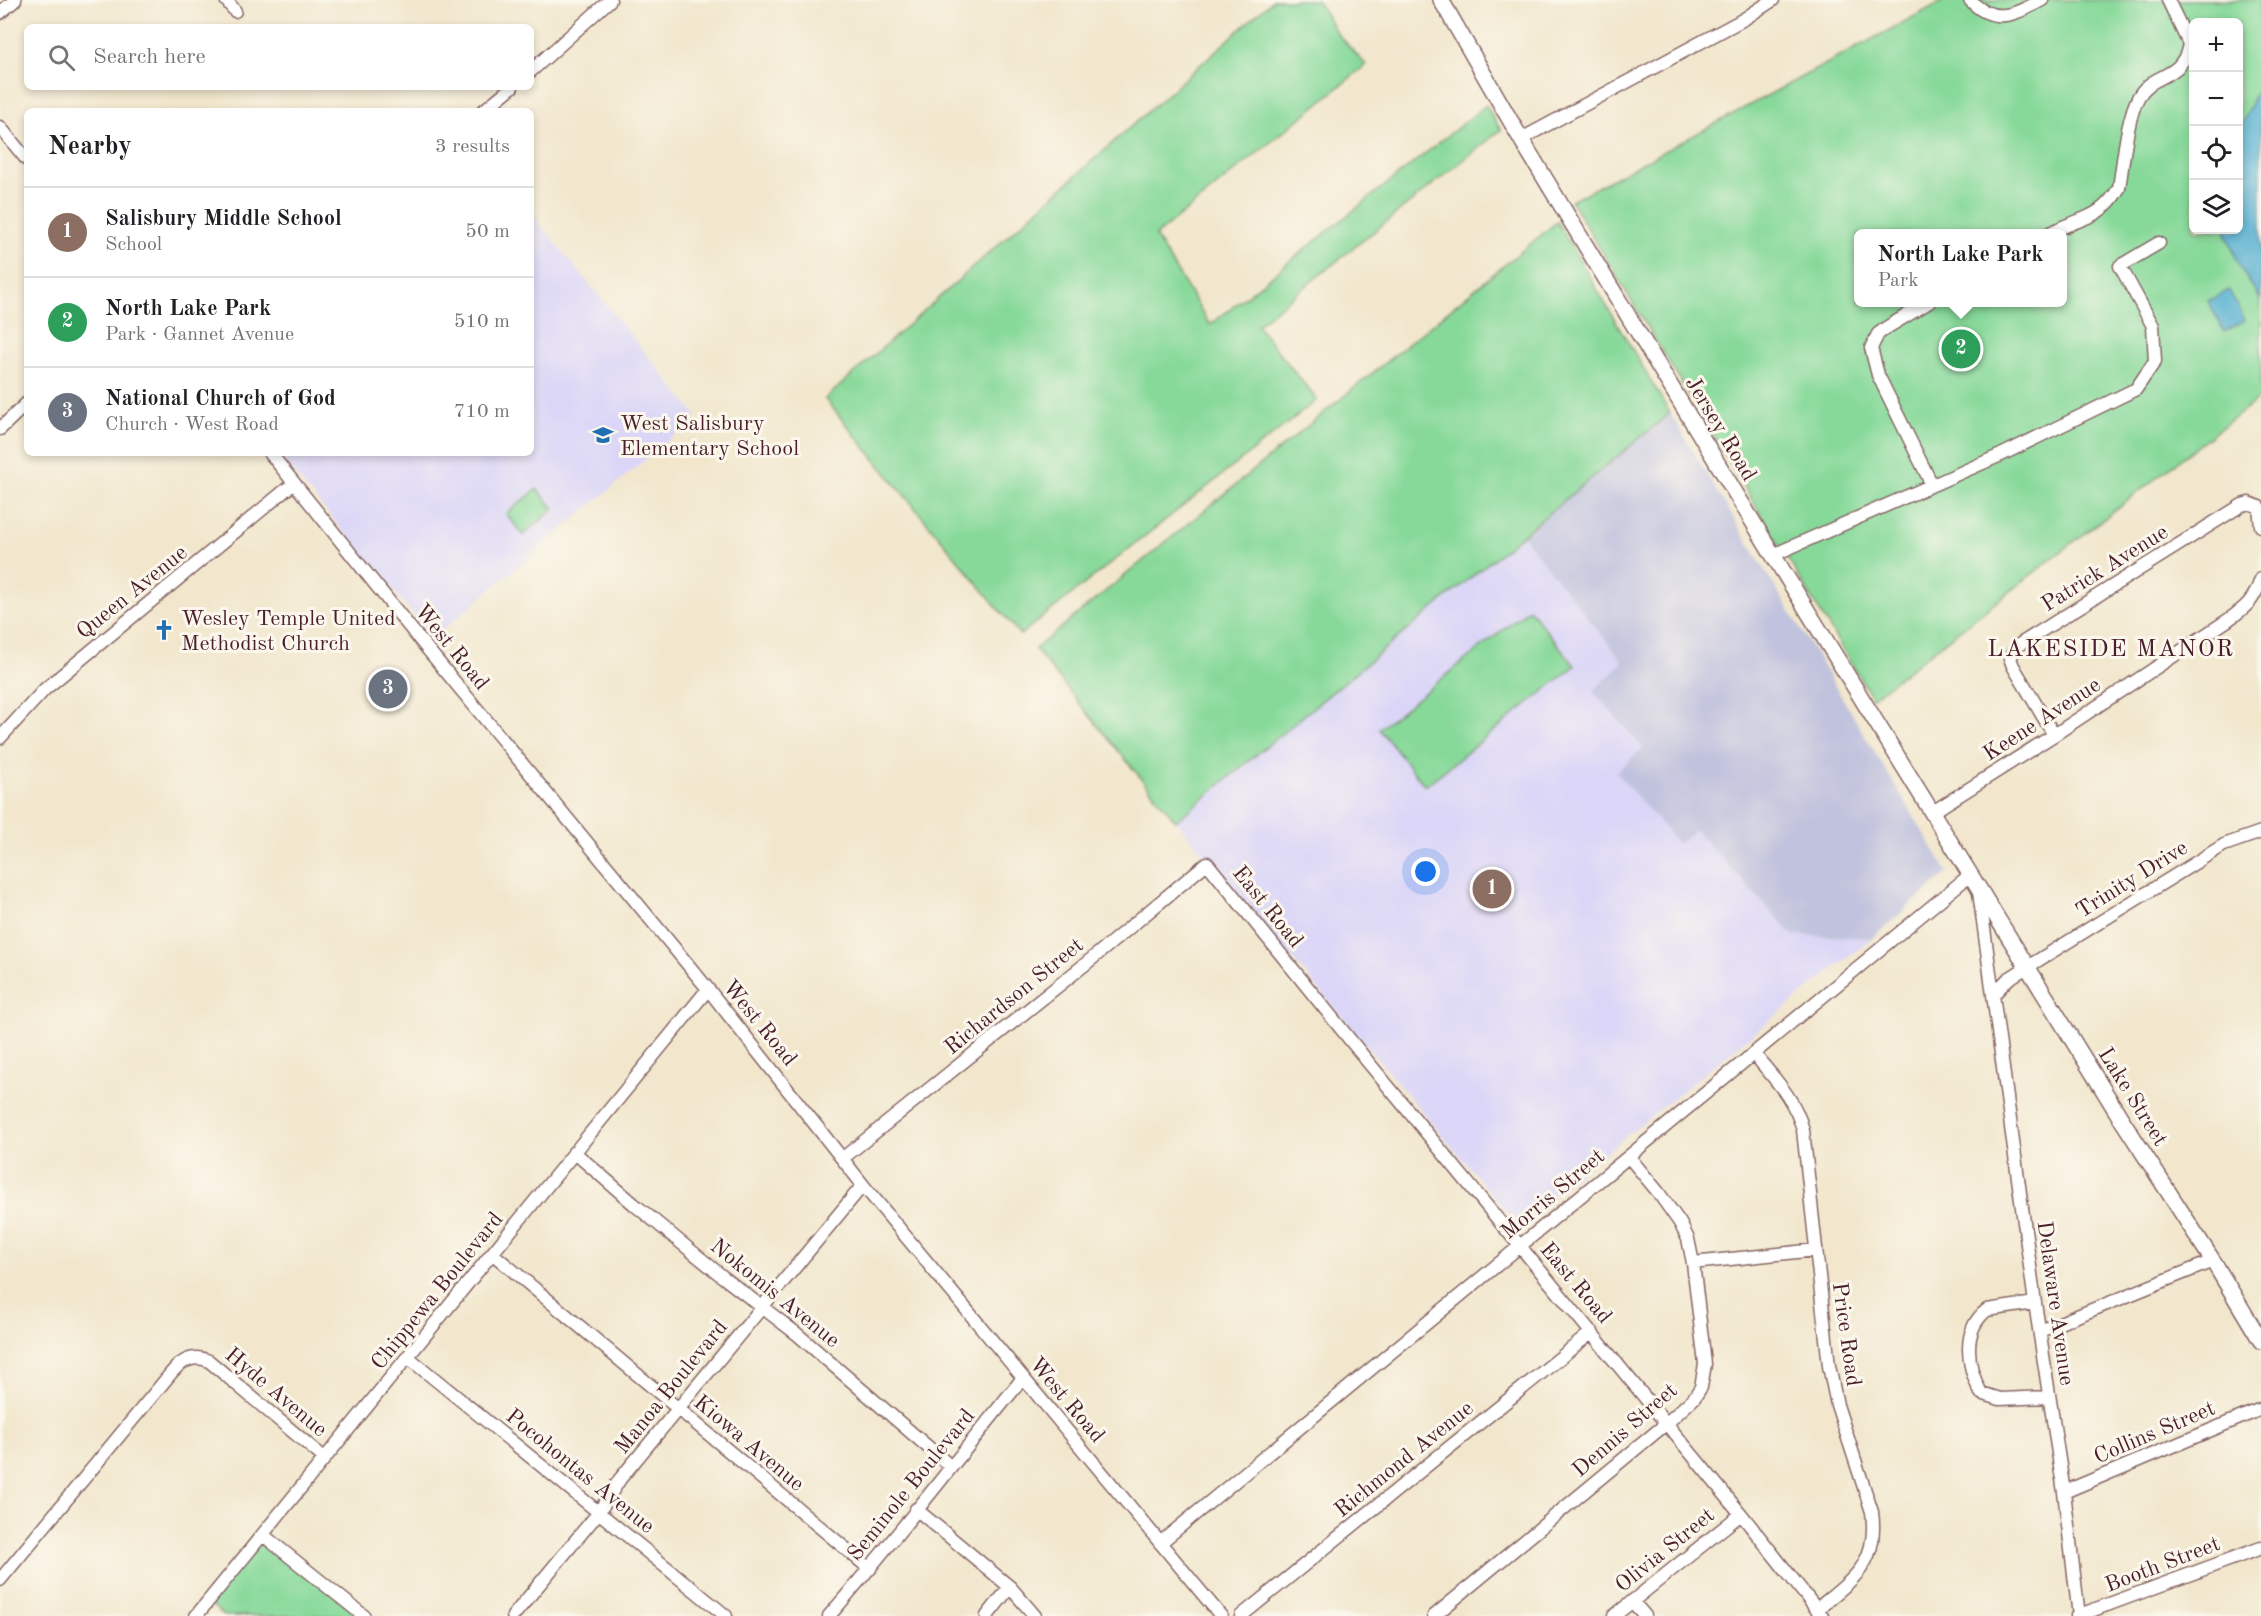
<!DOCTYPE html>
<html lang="en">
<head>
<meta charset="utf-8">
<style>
	body { margin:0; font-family:"Old Standard TT",serif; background:#f2f2f2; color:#202124 }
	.controls { position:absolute; right:18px; top:18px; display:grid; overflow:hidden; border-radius:9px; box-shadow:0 3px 9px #0003 }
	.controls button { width:54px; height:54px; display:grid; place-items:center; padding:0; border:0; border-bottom:2px solid #e0e0e0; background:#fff; color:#202124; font:30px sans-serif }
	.you { position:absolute; left:1426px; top:872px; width:21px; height:21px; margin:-15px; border:4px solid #fff; border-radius:50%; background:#1a73e8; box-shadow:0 0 0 9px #1a73e833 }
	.badge { display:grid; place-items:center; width:39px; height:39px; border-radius:50%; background:#1f6fb2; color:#fff; font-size:20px; font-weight:700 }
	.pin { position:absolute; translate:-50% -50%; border:3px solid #fff; box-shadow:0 2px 6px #0006 }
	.popup { position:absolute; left:1854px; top:229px; width:213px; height:78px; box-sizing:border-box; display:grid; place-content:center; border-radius:9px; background:#fff; filter:drop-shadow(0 2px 4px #0005); font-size:20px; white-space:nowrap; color:#757577 }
	.popup b { font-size:22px; color:#202124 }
	.popup::after { content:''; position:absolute; left:50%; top:100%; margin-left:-12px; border:12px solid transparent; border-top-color:#fff }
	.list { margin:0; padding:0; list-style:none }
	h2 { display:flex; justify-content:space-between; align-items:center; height:78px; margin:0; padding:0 24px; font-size:26px }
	h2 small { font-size:20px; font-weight:400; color:#757577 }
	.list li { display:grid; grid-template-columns:39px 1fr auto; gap:18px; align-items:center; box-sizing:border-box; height:90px; padding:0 24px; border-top:2px solid #e0e0e0 }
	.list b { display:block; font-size:22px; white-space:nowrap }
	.list p { margin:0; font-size:20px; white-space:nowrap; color:#757577 }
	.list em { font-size:20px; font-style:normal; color:#757577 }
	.icon { flex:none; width:33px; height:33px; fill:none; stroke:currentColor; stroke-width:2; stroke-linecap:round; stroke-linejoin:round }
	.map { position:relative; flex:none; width:2261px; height:1616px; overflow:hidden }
	.search { position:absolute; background:#fff; box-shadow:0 3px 9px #0003; left:24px; top:24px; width:510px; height:66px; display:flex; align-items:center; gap:15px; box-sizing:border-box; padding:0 21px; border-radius:9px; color:#757577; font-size:22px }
	.panel { position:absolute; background:#fff; box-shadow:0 3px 9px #0003; left:24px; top:108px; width:510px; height:348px; border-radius:9px }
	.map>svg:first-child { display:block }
	.built { fill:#dbd6f7 }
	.industrial { fill:#c1c2dd }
	.green { fill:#87d99a; stroke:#687c62; stroke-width:1.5; fill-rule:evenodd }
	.water { fill:#55b0d2; stroke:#50687e; stroke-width:1.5 }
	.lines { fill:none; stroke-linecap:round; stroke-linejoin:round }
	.minor-casing { stroke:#856564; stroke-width:15 }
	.tertiary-casing { stroke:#856564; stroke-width:18 }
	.minor { stroke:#fff; stroke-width:12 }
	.tertiary { stroke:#fff; stroke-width:15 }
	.labels { text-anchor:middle; stroke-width:6; stroke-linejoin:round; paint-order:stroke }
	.poi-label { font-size:22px; fill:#4a1f2b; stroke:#fbf7ec; text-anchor:start }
	.street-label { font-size:22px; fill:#4a1f2b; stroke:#fbf7ec }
	.neighbourhood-label { font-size:24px; letter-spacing:1.5px; fill:#4a1f2b; stroke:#fbf7ec }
</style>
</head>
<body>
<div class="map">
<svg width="2261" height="1616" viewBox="0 0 2261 1616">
	<rect width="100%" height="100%" fill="#fbf7ec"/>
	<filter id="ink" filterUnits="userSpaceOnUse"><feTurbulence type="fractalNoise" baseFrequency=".0167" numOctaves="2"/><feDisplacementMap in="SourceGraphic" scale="12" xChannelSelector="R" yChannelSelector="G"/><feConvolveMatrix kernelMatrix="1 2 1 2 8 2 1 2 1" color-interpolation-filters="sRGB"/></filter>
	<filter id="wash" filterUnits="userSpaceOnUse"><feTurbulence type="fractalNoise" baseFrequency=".008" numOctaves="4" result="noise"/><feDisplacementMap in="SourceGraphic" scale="24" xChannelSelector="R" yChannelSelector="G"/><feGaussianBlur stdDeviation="1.35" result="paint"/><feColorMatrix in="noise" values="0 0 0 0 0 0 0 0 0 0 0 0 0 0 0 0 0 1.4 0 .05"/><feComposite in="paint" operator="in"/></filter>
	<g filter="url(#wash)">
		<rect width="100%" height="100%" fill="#f2e7cd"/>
		<path class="built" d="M531,213L697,416L433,638L277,453H531Z
			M1522,535L1623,662L1643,748L1678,843L1695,830L1793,935L1872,938L1517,1224L1176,821Z"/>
		<path class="industrial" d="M1670,413L1948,873L1872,938L1793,935L1695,830L1678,844L1616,772L1643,748L1593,691L1623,662L1522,535Z"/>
		<path class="green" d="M1273,0H1317L1336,32L1366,65L1155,236L1210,325L1486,105L1501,130L1257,325L1317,400L1020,635L825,399Z
			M1945,0H2260L2261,80L2239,132L2238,22H2194V230H2225L2240,268L2261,300V397L1872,698L1571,201ZM1859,234H2063V302H1859Z
			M1557,222L1670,413L1176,821L1035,649Z
			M537,489L554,509L523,535L506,514Z
			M1529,609L1575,666L1425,786L1379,729Z
			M263,1535L364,1616H224L208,1602Z"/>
		<path class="water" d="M2261,80V300L2240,268L2225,230H2238L2239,132Z
			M2229,290L2245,320L2224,332L2208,301Z"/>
	</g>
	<g filter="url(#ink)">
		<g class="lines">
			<g class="minor-casing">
				<path id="minor" d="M226,0L235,11
					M1970,0C1994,26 2016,14 2042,0
					M0,13L15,0
					M531,71L610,0
					M483,111L512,87
					M0,127L27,160
					M1521,139L1744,19L1773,0
					M2048,234C2079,217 2100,221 2119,188C2123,164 2127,116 2139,96C2153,72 2183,80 2189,44L2168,0
					M1929,302L1886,328L1878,334L1871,348L1878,375L1932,485
					M0,429L27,403
					M270,453L420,640L708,989L863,1185L1221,1616
					M1773,555L2001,455L2136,389L2155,361L2153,326L2120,266L2159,243
					M2054,735L2013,666L2010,658L2017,646L2242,505L2249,503L2259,507L2261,526
					M0,738L45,689L294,483
					M1931,813L2054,735L2228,620C2246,607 2254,601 2261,579
					M1979,892L2035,1303L2064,1492L2079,1616
					M1993,995L2008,979L2224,845L2261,832
					M1754,1054C1774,1078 1795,1099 1803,1130L1829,1366L1837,1405L1872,1512C1879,1564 1853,1579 1817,1609
					M574,1152L635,1205L723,1277L797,1334L950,1466
					M843,1158L1088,962L1207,863L1368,1062L1741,1514L1822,1616
					M493,1254L870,1569
					M1693,1263L1816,1250
					M2035,1303L1987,1310C1961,1330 1967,1367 1981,1393L2000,1399L2049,1397
					M2040,1331L2213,1261
					M409,1358L726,1616
					M2064,1492L2261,1409
					M916,1509L1010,1587L1035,1616
					M263,1535L364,1616
					M1160,1543L1970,875
					M0,1580L172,1372C182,1360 194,1354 209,1361L324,1458
					M1632,1601L1645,1616
					M196,1616L708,989
					M513,1616L599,1512L620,1479L863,1185
					M829,1616C896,1539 958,1457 1023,1378
					M987,1616L1010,1587
					M1241,1616L1592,1332
					M1434,1616L1667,1423L1694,1398L1701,1387L1705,1364L1693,1263L1688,1239L1680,1223L1658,1192L1629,1157
					M1614,1616L1741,1514
					M2077,1616L2261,1548"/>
			</g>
			<g class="tertiary-casing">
				<path id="tertiary" d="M1441,0L1521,139L1773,555L2120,1117L2213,1261L2261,1341"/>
			</g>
			<use href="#minor" class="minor"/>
			<use href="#tertiary" class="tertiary"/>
		</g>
	</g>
	<defs>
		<g id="school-bare" transform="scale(1.62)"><path d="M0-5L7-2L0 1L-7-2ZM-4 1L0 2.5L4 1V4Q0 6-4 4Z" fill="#1f6fb2" stroke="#fbf7ec" stroke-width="2.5" paint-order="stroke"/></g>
		<g id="church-bare" transform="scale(1.62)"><path d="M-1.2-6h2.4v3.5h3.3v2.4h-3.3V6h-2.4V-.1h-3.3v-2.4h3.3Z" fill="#1f6fb2" stroke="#fbf7ec" stroke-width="2.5" paint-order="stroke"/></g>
	</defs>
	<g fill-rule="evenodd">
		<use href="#school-bare" x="603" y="435"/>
		<use href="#church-bare" x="164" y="630"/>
	</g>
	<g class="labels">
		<g class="poi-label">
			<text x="620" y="430">West Salisbury<tspan x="620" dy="25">Elementary School</tspan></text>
			<text x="181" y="625">Wesley Temple United<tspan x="181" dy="25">Methodist Church</tspan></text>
		</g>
		<g class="street-label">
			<text transform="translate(1722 428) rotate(59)" y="8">Jersey Road</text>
			<text transform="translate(2104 567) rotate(-32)" y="8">Patrick Avenue</text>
			<text transform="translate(131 591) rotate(-39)" y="8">Queen Avenue</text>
			<text transform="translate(453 646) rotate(51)" y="8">West Road</text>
			<text transform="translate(2041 718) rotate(-33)" y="8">Keene Avenue</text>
			<text transform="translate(2131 878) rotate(-32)" y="8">Trinity Drive</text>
			<text transform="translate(1269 906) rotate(51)" y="8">East Road</text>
			<text transform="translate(1013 995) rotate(-39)" y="8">Richardson Street</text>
			<text transform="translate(761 1022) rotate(51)" y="8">West Road</text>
			<text transform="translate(2134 1096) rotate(58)" y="8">Lake Street</text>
			<text transform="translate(1552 1193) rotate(-40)" y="8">Morris Street</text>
			<text transform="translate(1577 1282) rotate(50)" y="8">East Road</text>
			<text transform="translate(436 1290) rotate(-51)" y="8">Chippewa Boulevard</text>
			<text transform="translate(776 1292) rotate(39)" y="8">Nokomis Avenue</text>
			<text transform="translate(2057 1303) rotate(82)" y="8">Delaware Avenue</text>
			<text transform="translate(1848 1334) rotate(82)" y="8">Price Road</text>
			<text transform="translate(670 1386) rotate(-51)" y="8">Manoa Boulevard</text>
			<text transform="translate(277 1391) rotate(40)" y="8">Hyde Avenue</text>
			<text transform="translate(1068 1399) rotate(50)" y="8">West Road</text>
			<text transform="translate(1624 1429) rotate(-41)" y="8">Dennis Street</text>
			<text transform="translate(2154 1431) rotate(-23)" y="8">Collins Street</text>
			<text transform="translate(750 1442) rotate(40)" y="8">Kiowa Avenue</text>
			<text transform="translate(1403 1458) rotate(-39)" y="8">Richmond Avenue</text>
			<text transform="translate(581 1470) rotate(39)" y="8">Pocohontas Avenue</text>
			<text transform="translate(910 1484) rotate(-51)" y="8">Seminole Boulevard</text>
			<text transform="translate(1664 1549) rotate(-39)" y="8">Olivia Street</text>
			<text transform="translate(2162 1563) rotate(-21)" y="8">Booth Street</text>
		</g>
		<g class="neighbourhood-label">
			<text x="2111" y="656">LAKESIDE MANOR</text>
		</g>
	</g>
</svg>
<div class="controls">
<button>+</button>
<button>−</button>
<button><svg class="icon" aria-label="locate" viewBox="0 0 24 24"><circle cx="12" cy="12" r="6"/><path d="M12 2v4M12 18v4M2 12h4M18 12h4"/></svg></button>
<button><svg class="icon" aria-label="layers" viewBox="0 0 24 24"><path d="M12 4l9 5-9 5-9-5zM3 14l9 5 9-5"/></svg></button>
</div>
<div class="you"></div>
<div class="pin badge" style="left:1492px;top:889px;background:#8d6e63">1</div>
<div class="pin badge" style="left:1961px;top:349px;background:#2e9e5b">2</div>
<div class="popup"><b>North Lake Park</b>Park</div>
<div class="pin badge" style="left:388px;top:689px;background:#6b7280">3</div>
<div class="search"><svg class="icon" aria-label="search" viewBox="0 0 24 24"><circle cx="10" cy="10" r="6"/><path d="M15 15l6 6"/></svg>Search here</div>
<section class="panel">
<h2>Nearby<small>3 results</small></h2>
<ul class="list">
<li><span class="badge" style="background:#8d6e63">1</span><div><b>Salisbury Middle School</b><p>School</p></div><em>50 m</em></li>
<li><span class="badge" style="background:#2e9e5b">2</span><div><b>North Lake Park</b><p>Park · Gannet Avenue</p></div><em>510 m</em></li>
<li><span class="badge" style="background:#6b7280">3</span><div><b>National Church of God</b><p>Church · West Road</p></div><em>710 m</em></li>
</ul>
</section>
</div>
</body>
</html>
